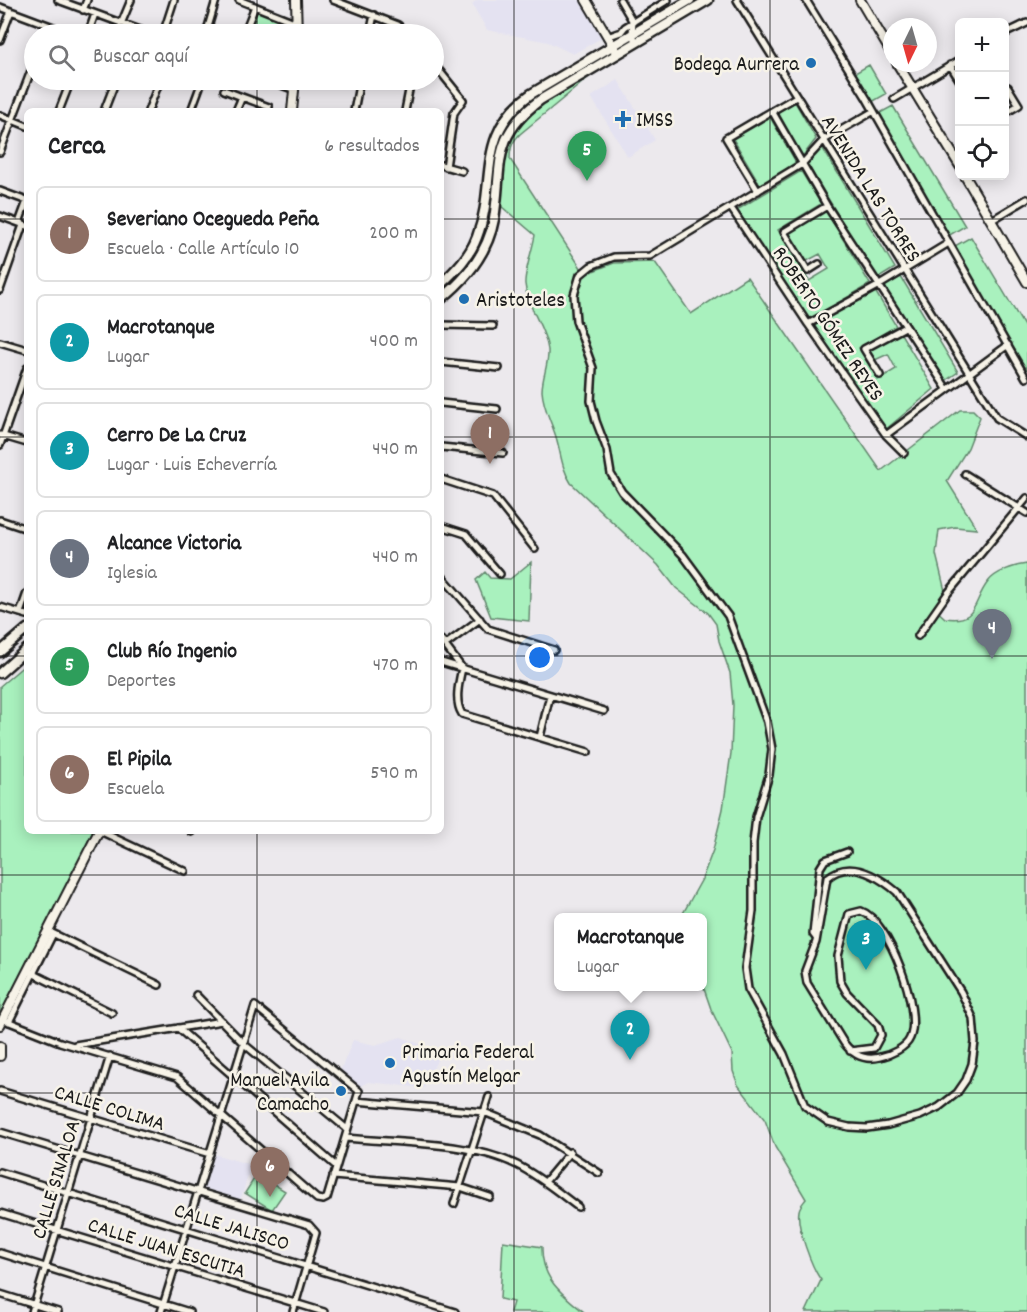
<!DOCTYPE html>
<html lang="es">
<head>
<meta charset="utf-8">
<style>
	body { margin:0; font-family:Dekko,sans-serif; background:#f2f2f2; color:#202124 }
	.controls { position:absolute; right:18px; top:18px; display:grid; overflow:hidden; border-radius:9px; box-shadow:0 3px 15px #0003 }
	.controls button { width:54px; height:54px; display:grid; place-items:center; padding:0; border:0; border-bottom:2px solid #e0e0e0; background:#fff; color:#202124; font:30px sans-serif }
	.compass { position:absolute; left:883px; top:18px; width:54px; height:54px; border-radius:50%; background:#fff; box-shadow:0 3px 15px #0003; rotate:185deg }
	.you { position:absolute; left:540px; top:658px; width:21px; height:21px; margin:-15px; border:4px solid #fff; border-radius:50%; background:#1a73e8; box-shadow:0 0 0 9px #1a73e833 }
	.badge { display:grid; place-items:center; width:39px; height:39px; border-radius:50%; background:#b45309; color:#fff; font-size:20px; font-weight:700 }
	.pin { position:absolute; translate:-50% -50px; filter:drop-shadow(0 2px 3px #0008) }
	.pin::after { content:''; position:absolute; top:32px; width:21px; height:18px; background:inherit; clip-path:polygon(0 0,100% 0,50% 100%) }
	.popup { position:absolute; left:554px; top:913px; width:153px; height:78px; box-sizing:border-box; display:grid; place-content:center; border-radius:9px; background:#fff; filter:drop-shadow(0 2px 4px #0005); font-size:20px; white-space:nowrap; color:#757577 }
	.popup b { font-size:22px; color:#202124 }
	.popup::after { content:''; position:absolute; left:50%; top:100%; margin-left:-12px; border:12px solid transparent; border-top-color:#fff }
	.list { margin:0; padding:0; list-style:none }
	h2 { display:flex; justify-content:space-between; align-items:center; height:78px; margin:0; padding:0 24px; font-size:26px }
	h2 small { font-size:20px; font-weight:400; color:#757577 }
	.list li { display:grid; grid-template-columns:39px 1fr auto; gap:18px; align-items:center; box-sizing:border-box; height:96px; margin:0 12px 12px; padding:0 12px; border:2px solid #e0e0e0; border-radius:9px }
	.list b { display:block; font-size:22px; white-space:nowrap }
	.list p { margin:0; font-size:20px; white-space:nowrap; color:#757577 }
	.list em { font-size:20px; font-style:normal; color:#757577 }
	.icon { flex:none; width:33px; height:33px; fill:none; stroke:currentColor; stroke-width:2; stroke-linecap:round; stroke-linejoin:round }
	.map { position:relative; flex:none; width:1027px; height:1312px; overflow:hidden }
	.search { position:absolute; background:#fff; box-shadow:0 3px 15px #0003; left:24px; top:24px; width:420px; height:66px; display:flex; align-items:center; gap:15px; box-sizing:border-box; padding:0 21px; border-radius:33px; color:#757577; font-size:22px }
	.panel { position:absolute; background:#fff; box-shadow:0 3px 15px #0003; left:24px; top:108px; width:420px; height:726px; border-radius:9px }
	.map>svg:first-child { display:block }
	.built { fill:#e4e2f1 }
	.green { fill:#a9f1be; stroke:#62866d; stroke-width:1.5 }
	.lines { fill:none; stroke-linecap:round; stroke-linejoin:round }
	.street-casing { stroke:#1c1c1c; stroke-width:10 }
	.secondary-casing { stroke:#1c1c1c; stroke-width:12 }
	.primary-casing { stroke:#1c1c1c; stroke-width:13 }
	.street { stroke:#f7f3e8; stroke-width:5 }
	.secondary { stroke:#f7f3e8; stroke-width:8 }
	.primary { stroke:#f7f3e8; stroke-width:8 }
	.grid { fill:none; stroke:#1c1c1c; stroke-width:1.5; stroke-opacity:0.55 }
	.poi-dot { fill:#1f6fb2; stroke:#f7f3e8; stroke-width:2 }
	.labels { text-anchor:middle; stroke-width:5; stroke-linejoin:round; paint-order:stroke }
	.poi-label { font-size:21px; fill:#1c1c1c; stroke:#f7f3e8; text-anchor:start }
	.street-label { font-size:21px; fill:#1c1c1c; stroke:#f7f3e8 }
</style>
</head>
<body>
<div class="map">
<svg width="1027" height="1312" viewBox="0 0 1027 1312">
	<rect width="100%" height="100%" fill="#ece9ed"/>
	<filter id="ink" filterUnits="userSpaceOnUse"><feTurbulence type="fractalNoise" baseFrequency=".0167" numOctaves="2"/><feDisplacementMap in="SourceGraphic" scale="12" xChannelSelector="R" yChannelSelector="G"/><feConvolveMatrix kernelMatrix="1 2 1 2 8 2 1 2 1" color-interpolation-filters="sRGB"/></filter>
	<g filter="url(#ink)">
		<path class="built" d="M477,0H581L603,37L573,54L548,42L487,30L472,4Z
			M618,80L655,140L628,157L591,97Z
			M401,1037L441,1052L424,1088L368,1082L357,1088L339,1074L353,1040L375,1045Z
			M207,1152L251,1165L240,1202L196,1189Z"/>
		<path class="green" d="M257,11L290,23L289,34H248Z
			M869,65L886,94L872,102L855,73Z
			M594,73L520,134C512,142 510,148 510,159L585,274L614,263L655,262L691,314L747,277L881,471L960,410H973L980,417L968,448L947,481L977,529L955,527L939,530L936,554L945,591L934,608L945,618C979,623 972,602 988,582C995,572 1015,565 1027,564V1312H806L821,1280C812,1268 796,1226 799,1211C799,1207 803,1203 806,1199L775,1147L765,1120L738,1085L733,1071L732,1053L711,1009L702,983V918L681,917L702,879L713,850L723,809L731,753L733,705L730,673L719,641L716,624L708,613L676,588L658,565L571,483C560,466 561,449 554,431C549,417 543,406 542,391C542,377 549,364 548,350C545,326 527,308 525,284C524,273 533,248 535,235L495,201L508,138L530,112Z
			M795,102L816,139L802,157L778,112Z
			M893,106L965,226L948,236L878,114Z
			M770,117L796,162L761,186L733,139Z
			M822,147L895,268L877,279L807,164Z
			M801,171L821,204L778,230L809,281L829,269L820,254L805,262L788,233L826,211L870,284L809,320L737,210Z
			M971,237L1027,331V370L953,247Z
			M901,277L958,372L941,384L882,287Z
			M875,291L896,326L859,348L878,380L896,369L888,354L875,360L869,351L900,332L934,389L885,430L814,326Z
			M531,562L529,621L491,617L476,580L485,572L490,578L510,579Z
			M27,663V831H93L65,891L0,1016V686Z
			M257,1174L285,1191L272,1210L245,1193Z
			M503,1241L542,1247C541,1279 562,1294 584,1312H510L513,1302L500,1299Z"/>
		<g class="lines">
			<g class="street-casing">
				<path id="street" d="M58,0L151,34
					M239,0L297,23
					M333,0L398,25L408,34
					M620,0L633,22L632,33L636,41
					M737,0L997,418L1027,437
					M806,0L867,99L1026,378
					M0,7L72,34
					M83,10L87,0
					M121,24L131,0
					M45,34L49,26
					M88,34L95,14
					M163,34L174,0
					M206,34L216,0
					M244,34L255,6
					M370,34L374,15
					M1004,34L1027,23
					M607,37L621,32L625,27L668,0
					M0,40L11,11
					M434,64L463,100L454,113L446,167
					M950,65L960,81
					M190,80L201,84L191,111
					M268,80L295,90
					M224,90L242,97
					M1004,90L1008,87L1019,105L1004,114
					M894,99L960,60
					M59,111L71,80
					M104,111L116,80
					M148,111L160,80
					M236,111L242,97L269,107L268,111
					M354,111L360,80
					M405,111L411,80
					M772,111L827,206L947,389
					M0,115L27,126
					M0,152L34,63
					M441,165L462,171
					M0,191L27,201
					M758,191L726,138L796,97
					M731,208L808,324L886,435L904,453
					M0,216L27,226
					M992,220L1027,199
					M819,264L808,271L784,232L827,206
					M0,290L23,225L20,220L27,201
					M808,324L878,286L947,244
					M441,325L493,326
					M0,342L27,350
					M441,362L499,368
					M880,375L864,349L905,327
					M441,403L497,409
					M0,435L27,443
					M886,435L1008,345
					M0,445L27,368
					M441,447L503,453
					M965,474L1027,513
					M441,479L493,496L535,549
					M0,520L27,529
					M441,526L466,534L500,574
					M441,575L488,629L554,650
					M0,607L27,615
					M20,613L27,593
					M918,636L948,593L1027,498
					M441,640L462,668C459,682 454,701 462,714L588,752
					M445,645L480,619
					M441,662L604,711
					M540,737L550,695
					M100,831L185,871
					M191,831L192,832
					M48,931L159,985
					M816,938L813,934L820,868L825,860L847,852
					M30,972L112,1013
					M196,995L244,1044L347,1129
					M2,1019L60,1042L177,1077L317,1199L323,1200L327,1198L359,1091L255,1006L161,1312
					M9,1022L53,934
					M178,1028L336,1166
					M75,1045L222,1021
					M850,1051L874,1048L881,1035L878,1025L847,993L840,981L838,956L849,914L861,911C889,920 922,1011 910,1038C906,1048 890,1055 880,1057C864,1061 853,1055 844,1043L807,983L805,971L816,942L827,878C850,858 878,876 897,892L961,992L973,1018L975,1042L972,1064L966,1080L957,1093L939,1107L920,1116L888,1125L867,1128L849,1127L828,1122L805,1106L784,1054L748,989L745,968L753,911V843L756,817L769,775L772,749L767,722L728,616L683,555L622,492L611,474L607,450L596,421L591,401L593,368L576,321L574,295L580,275L591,266L614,257L650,256L802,164L824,140L874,111
					M0,1091L210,1154
					M356,1101L484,1112L540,1135L599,1173
					M0,1132L309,1225L316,1233L293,1312
					M345,1138C399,1143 468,1141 517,1165C539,1176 558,1192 578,1207
					M0,1172L455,1312
					M333,1176L460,1187L490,1197
					M545,1182L570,1152
					M454,1204L489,1097
					M0,1213L324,1312
					M0,1253L189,1312
					M0,1294L58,1312
					M32,1312L110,1056"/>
			</g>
			<g class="secondary-casing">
				<path id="secondary" d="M296,0L297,34
					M586,0L615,49
					M860,0L892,54
					M897,63L960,166
					M292,111L295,80
					M965,176L1027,282
					M0,1025L99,831
					M0,1046V1056"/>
			</g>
			<g class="primary-casing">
				<path id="primary" d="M441,284C456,270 470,256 477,237C498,182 474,135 531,94L690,0
					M441,299C466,279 488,252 494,219C503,164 490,138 540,100L708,0
					M0,652L27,629
					M0,673L27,649"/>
			</g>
			<use href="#street" class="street"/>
			<use href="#secondary" class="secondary"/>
			<use href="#primary" class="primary"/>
		</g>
	</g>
	<path class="grid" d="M257,0V34M514,0V1312M770,0V1312M257,80V111M0,219H27M441,219H1027M0,437H27M441,437H1027M0,656H27M441,656H1027M257,831V1312M0,875H1027M0,1093H1027"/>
	<g class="poi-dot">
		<circle cx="811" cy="63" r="6"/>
		<path d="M620 110h6v6h6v6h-6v6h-6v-6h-6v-6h6z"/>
		<circle cx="464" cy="299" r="6"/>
		<circle cx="390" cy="1063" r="6"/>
		<circle cx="341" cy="1091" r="6"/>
	</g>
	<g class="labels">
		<g class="poi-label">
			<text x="799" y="70" text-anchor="end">Bodega Aurrera</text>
			<text x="636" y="126">IMSS</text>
			<text x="476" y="306">Aristoteles</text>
			<text x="402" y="1058">Primaria Federal<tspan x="402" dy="24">Agustín Melgar</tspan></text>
			<text x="329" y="1086" text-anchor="end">Manuel Avila<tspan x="329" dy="24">Camacho</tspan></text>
		</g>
		<g class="street-label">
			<text transform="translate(872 188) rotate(58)" y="7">AVENIDA LAS TORRES</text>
			<text transform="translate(829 323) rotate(56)" y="7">ROBERTO GÓMEZ REYES</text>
			<text transform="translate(110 1107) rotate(17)" y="7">CALLE COLIMA</text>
			<text transform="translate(55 1179) rotate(-73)" y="7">CALLE SINALOA</text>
			<text transform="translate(232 1226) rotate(17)" y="7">CALLE JALISCO</text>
			<text transform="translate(167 1247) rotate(17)" y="7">CALLE JUAN ESCUTIA</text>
		</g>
	</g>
</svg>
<div class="controls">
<button>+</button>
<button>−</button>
<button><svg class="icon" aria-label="locate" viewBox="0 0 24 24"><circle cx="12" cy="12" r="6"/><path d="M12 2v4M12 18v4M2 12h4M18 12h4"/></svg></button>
</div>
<svg class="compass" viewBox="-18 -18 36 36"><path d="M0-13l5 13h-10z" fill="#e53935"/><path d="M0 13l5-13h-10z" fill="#757577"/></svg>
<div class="you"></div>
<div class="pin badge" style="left:490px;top:464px;background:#8d6e63">1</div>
<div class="pin badge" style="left:630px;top:1060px;background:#0f9aa8">2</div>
<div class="popup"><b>Macrotanque</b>Lugar</div>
<div class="pin badge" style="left:866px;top:970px;background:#0f9aa8">3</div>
<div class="pin badge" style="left:992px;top:659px;background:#6b7280">4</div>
<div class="pin badge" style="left:587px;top:181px;background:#2e9e5b">5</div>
<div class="pin badge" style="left:270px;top:1197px;background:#8d6e63">6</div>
<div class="search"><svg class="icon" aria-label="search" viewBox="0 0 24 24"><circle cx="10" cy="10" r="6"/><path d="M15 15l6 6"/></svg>Buscar aquí</div>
<section class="panel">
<h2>Cerca<small>6 resultados</small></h2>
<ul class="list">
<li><span class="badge" style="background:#8d6e63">1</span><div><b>Severiano Ocegueda Peña</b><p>Escuela · Calle Artículo 10</p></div><em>200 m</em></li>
<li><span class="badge" style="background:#0f9aa8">2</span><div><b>Macrotanque</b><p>Lugar</p></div><em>400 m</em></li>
<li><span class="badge" style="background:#0f9aa8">3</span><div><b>Cerro De La Cruz</b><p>Lugar · Luis Echeverría</p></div><em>440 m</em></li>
<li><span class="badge" style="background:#6b7280">4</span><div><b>Alcance Victoria</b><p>Iglesia</p></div><em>440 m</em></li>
<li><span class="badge" style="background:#2e9e5b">5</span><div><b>Club Río Ingenio</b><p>Deportes</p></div><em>470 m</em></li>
<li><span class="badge" style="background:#8d6e63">6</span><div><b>El Pipila</b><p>Escuela</p></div><em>590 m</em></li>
</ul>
</section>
</div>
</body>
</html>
